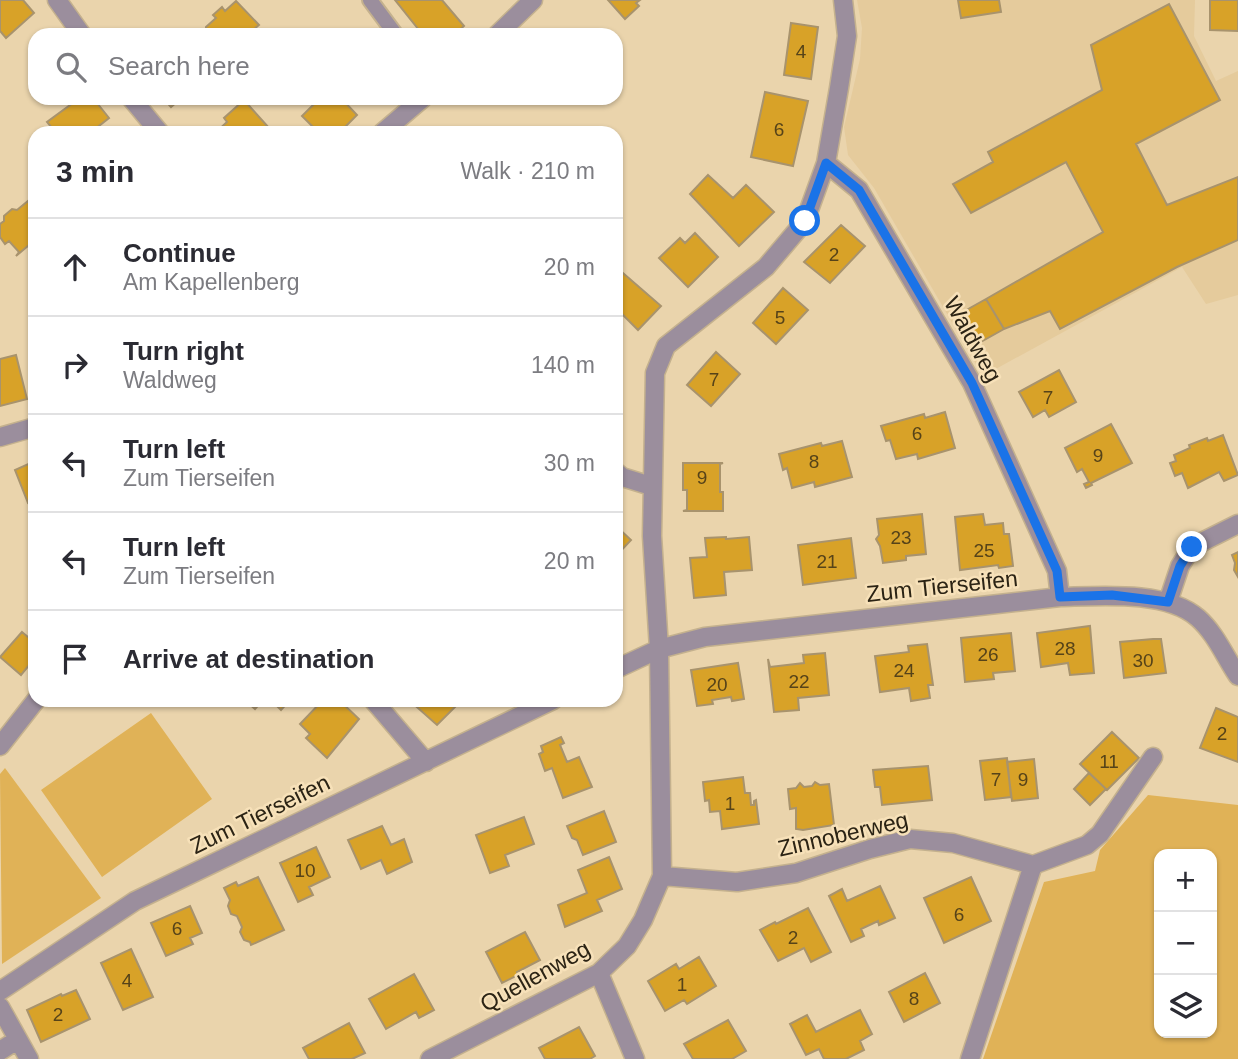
<!DOCTYPE html>
<html lang="en">
<head>
<meta charset="utf-8">
<style>
	body { margin:0; font-family:Arial,sans-serif; background:#f7f7f7; color:#2b2b33 }
	.controls { position:absolute; right:21px; bottom:21px; display:grid; overflow:hidden; border-radius:14px; box-shadow:0 2px 5px #0004 }
	.controls button { width:63px; height:63px; display:grid; place-items:center; padding:0; border:0; border-bottom:2px solid #e1e1e2; background:#fff; color:#2b2b33; font:35px sans-serif }
	.stop { position:absolute; width:21px; height:21px; margin:-16px; border:5px solid #1a73e8; border-radius:50%; background:#fff }
	.stop.end { background:#1a73e8; border-color:#fff; box-shadow:0 2px 7px #0008 }
	.list { margin:0; padding:0; list-style:none }
	h2 { display:flex; justify-content:space-between; align-items:center; height:91px; margin:0; padding:0 28px; font-size:30px }
	h2 small { font-size:23px; font-weight:400; color:#7c7c81 }
	.list li { display:grid; grid-template-columns:46px 1fr auto; gap:21px; align-items:center; box-sizing:border-box; height:98px; padding:0 28px; border-top:2px solid #e1e1e2 }
	.list b { display:block; font-size:26px; white-space:nowrap }
	.list p { margin:0; font-size:23px; white-space:nowrap; color:#7c7c81 }
	.list em { font-size:23px; font-style:normal; color:#7c7c81 }
	.icon { flex:none; width:38px; height:38px; fill:none; stroke:currentColor; stroke-width:2; stroke-linecap:round; stroke-linejoin:round }
	.map { position:relative; flex:none; width:1238px; height:1059px; overflow:hidden }
	.search { position:absolute; background:#fff; box-shadow:0 2px 5px #0004; left:28px; top:28px; width:595px; height:77px; display:flex; align-items:center; gap:18px; box-sizing:border-box; padding:0 24px; border-radius:21px; color:#7c7c81; font-size:26px }
	.panel { position:absolute; background:#fff; box-shadow:0 2px 5px #0004; left:28px; top:126px; width:595px; height:581px; border-radius:21px }
	.map>svg:first-child { display:block }
	.built { fill:#e5cb9c }
	.green { fill:#e0b257; fill-rule:evenodd }
	.building { fill:#d8a228; stroke:#a8936d; stroke-width:2 }
	.lines { fill:none; stroke-linecap:round; stroke-linejoin:round }
	.lane-casing { stroke:#c4b18e; stroke-width:18 }
	.street-casing { stroke:#c4b18e; stroke-width:21 }
	.lane { stroke:#9b8e9d; stroke-width:14 }
	.street { stroke:#9b8e9d; stroke-width:18 }
	.route { stroke:#1a73e8; stroke-width:9 }
	.labels { text-anchor:middle; stroke-width:5; stroke-linejoin:round; paint-order:stroke }
	.number-label { font-size:19px; fill:#564319 }
	.street-label { font-size:23px; fill:#2b2314; stroke:#f7e1b9 }
</style>
</head>
<body>
<div class="map">
<svg width="1238" height="1059" viewBox="0 0 1238 1059">
	<rect width="100%" height="100%" fill="#ead4ac"/>
	<path class="built" d="M857,0H1195L1194,36L1216,81L1238,71V295L1206,304L1182,267L983,376L874,188L848,155L844,127L860,59L862,28Z"/>
	<path class="green" d="M151,713L212,799L102,877L41,790Z
		M5,768L101,898L2,964L0,774Z
		M1148,795L1238,805V1059H983L1044,882L1095,871L1100,850ZM1212,854V1033H1159V854Z"/>
	<path class="building" d="M0,0H23L34,13L6,38L0,31Z
		M395,0H442L464,26L454,35H423Z
		M608,0H640L636,3L639,6L625,19Z
		M958,0H999L1001,12L961,18Z
		M1210,0H1238V31L1210,30Z
		M236,1L259,25L247,35H206V27L216,18L213,15L222,7L225,11Z
		M1169,4L1220,100L1136,144L1167,205L1238,177V240L1177,267L1060,329L1050,311L1004,329L986,299L1103,232L1066,162L971,213L953,184L993,162L988,152L1102,90L1091,45Z
		M791,23L818,27L811,79L784,75Z
		M765,92L808,101L793,166L751,157Z
		M64,98H93L109,118L90,133H56L47,122L70,105Z
		M163,98H187L183,101H178L171,107Z
		M320,98L323,100L326,98H341L357,115L341,131L344,133H319L302,116Z
		M244,100L269,128L263,133H215L227,122L224,118Z
		M708,175L733,198L746,185L774,212L739,246L690,194Z
		M28,201L35,210V240L16,256L19,252L9,241L5,244L0,237V224L4,221V216L12,209L17,210Z
		M841,225L865,246L830,283L804,262Z
		M695,233L718,257L688,287L659,258L680,238L685,243Z
		M616,267L661,306L638,330L616,308Z
		M783,288L808,310L776,344L753,323Z
		M986,299L1004,329L979,343L961,313Z
		M716,352L740,374L711,406L687,385Z
		M16,355L27,399L0,406V359Z
		M1059,370L1076,402L1049,417L1045,410L1033,417L1019,392Z
		M945,412L955,448L918,459L917,454L896,459L890,440L886,441L881,426L924,414L925,418Z
		M1111,424L1132,463L1091,483L1092,485L1086,488L1084,484L1089,482L1082,469L1077,472L1065,448Z
		M1223,435L1238,475L1224,481L1219,472L1188,488L1182,473L1175,476L1170,463L1176,461L1174,455L1190,448L1189,445L1207,438L1208,441Z
		M842,441L852,477L815,487L814,482L792,488L787,468L783,470L779,454L821,443L822,446Z
		M35,461V500L28,503L15,470Z
		M683,463H723L720,464V492H723V511H683L687,510V490H683Z
		M922,514L926,554L906,556V560L883,563L880,546L876,539L879,535L877,519Z
		M983,514L985,525L1003,523L1004,534H1009L1013,566L999,568L998,565L960,570L955,517Z
		M616,526L631,540L616,556Z
		M726,537V539L749,537L752,570L724,572L726,595L694,598L690,558L707,557L705,538Z
		M851,538L856,578L803,585L798,545Z
		M1238,552V577L1234,570L1235,563L1232,555Z
		M1090,626L1094,673L1070,675L1068,663L1041,667L1037,633Z
		M22,632L35,643V658L21,675L0,657Z
		M1011,633L1015,671L993,673L994,679L965,682L961,638Z
		M1153,639H1161L1166,673L1124,678L1120,642Z
		M927,644L933,685H928L930,698L911,701L909,688L880,692L875,656L909,652L908,646Z
		M825,653L829,695L798,698L799,710L774,712L768,659L770,667L804,663L803,655Z
		M738,663L744,699L732,701L731,697L712,700L713,704L697,706L691,670Z
		M245,700H263L255,709Z
		M271,700H290L281,710Z
		M323,700H339L359,719L327,758L306,738L310,734L300,724Z
		M458,700L460,702L437,725L410,701Z
		M1216,708L1238,717V762L1200,748Z
		M1112,732L1139,758L1107,790L1080,764Z
		M561,737L564,743L560,745L567,762L579,757L592,787L563,798L552,768L545,771L539,754L543,752L541,746Z
		M1007,758L1011,797L985,800L980,761Z
		M1034,759L1038,798L1012,801L1007,762Z
		M928,766L932,800L882,805L880,787H875L873,770Z
		M1089,773L1106,789L1090,805L1074,789Z
		M743,777L745,793H750L751,805H754V801L756,800L759,824L722,829L720,811L710,812L709,800L705,801L703,782Z
		M815,782L820,785L829,784L834,825L803,830L796,829V808L790,809L788,789L796,788L800,783L804,787L812,786Z
		M604,811L616,842L583,855L577,840L572,838L567,826Z
		M524,817L534,844L505,855L509,866L490,873L476,835Z
		M382,826L391,845L404,839L412,862L387,874L381,860L361,869L348,840Z
		M316,847L330,877L309,887L313,895L298,902L280,863Z
		M609,857L622,889L597,900L602,911L565,927L558,905L587,893L578,870Z
		M258,877L284,930L251,945L250,942L244,940L240,932L242,927L237,916L231,914L228,906L230,900L224,888L236,882L238,886Z
		M971,877L991,921L944,943L924,898Z
		M880,886L895,918L879,925L878,921L861,929L864,936L851,942L829,896L842,889L847,901Z
		M190,906L202,933L190,938L193,944L166,956L151,923Z
		M808,908L831,952L811,962L804,948L778,961L760,930L775,922L776,924Z
		M525,932L540,960L517,972L518,975L502,983L486,952Z
		M131,949L153,997L123,1010L101,963Z
		M699,957L716,986L687,1004L684,1000L665,1011L648,981L676,964L679,969Z
		M925,973L940,1003L904,1022L889,992Z
		M414,974L434,1010L419,1018L416,1012L386,1029L369,999Z
		M76,990L90,1019L41,1042L27,1010L61,994L62,996Z
		M860,1010L872,1034L860,1041L864,1050L846,1059H824L819,1049L806,1055L790,1024L807,1015L816,1032Z
		M728,1020L746,1051L732,1059H693L684,1044Z
		M349,1023L365,1053L352,1059H309L303,1048Z
		M579,1027L595,1056L590,1059H545L539,1048Z"/>
	<g class="lines">
		<g class="lane-casing">
			<path id="lane" d="M370,0L396,35"/>
		</g>
		<g class="street-casing">
			<path id="street" d="M57,0L82,35
				M497,35L533,0
				M131,98L160,133
				M382,133L423,98
				M826,163L859,190L972,383L1057,571L1060,597
				M0,437L35,427
				M616,472L622,477L651,486
				M1168,602L1180,566L1192,547L1238,524
				M616,669L659,649L705,637L1060,597C1100,596 1166,590 1198,618C1216,634 1225,657 1238,676
				M373,700L426,762
				M0,746L36,700
				M662,876L737,882L796,873L870,849L910,839L953,843L1033,865L1087,845L1100,834L1153,757
				M599,973L635,1059
				M0,991L135,901L553,700
				M0,1007L29,1059
				M0,1051L17,1040
				M430,1059L599,973L627,946L643,920L662,876L659,649L652,536L655,373L666,346L766,267L805,221L826,163L839,88L847,36L843,0
				M970,1059L1033,865"/>
		</g>
		<use href="#lane" class="lane"/>
		<use href="#street" class="street"/>
	</g>
	<g class="lines">
		<path class="route" d="M805,221L826,163L859,190L972,383L1057,571L1060,597L1112,595L1168,602L1180,566L1192,547"/>
	</g>
	<g class="labels">
		<g class="number-label">
			<text x="801" y="58">4</text>
			<text x="779" y="136">6</text>
			<text x="834" y="261">2</text>
			<text x="780" y="324">5</text>
			<text x="714" y="386">7</text>
			<text x="1048" y="404">7</text>
			<text x="917" y="440">6</text>
			<text x="1098" y="462">9</text>
			<text x="814" y="468">8</text>
			<text x="702" y="484">9</text>
			<text x="901" y="544">23</text>
			<text x="984" y="557">25</text>
			<text x="827" y="568">21</text>
			<text x="1065" y="655">28</text>
			<text x="988" y="661">26</text>
			<text x="1143" y="667">30</text>
			<text x="904" y="677">24</text>
			<text x="799" y="688">22</text>
			<text x="717" y="691">20</text>
			<text x="1222" y="740">2</text>
			<text x="1109" y="768">11</text>
			<text x="996" y="786">7</text>
			<text x="1023" y="786">9</text>
			<text x="730" y="810">1</text>
			<text x="305" y="877">10</text>
			<text x="959" y="921">6</text>
			<text x="177" y="935">6</text>
			<text x="793" y="944">2</text>
			<text x="127" y="987">4</text>
			<text x="682" y="991">1</text>
			<text x="914" y="1005">8</text>
			<text x="58" y="1021">2</text>
		</g>
		<g class="street-label">
			<text transform="translate(973 339) rotate(61)" y="8">Waldweg</text>
			<text transform="translate(942 586) rotate(-6)" y="8">Zum Tierseifen</text>
			<text transform="translate(260 814) rotate(-26)" y="8">Zum Tierseifen</text>
			<text transform="translate(843 834) rotate(-13)" y="8">Zinnoberweg</text>
			<text transform="translate(535 976) rotate(-29)" y="8">Quellenweg</text>
		</g>
	</g>
</svg>
<div class="controls">
<button>+</button>
<button>−</button>
<button><svg class="icon" aria-label="layers" viewBox="0 0 24 24"><path d="M12 4l9 5-9 5-9-5zM3 14l9 5 9-5"/></svg></button>
</div>
<div class="stop" style="left:805px;top:221px"></div>
<div class="stop end" style="left:1192px;top:547px"></div>
<div class="search"><svg class="icon" aria-label="search" viewBox="0 0 24 24"><circle cx="10" cy="10" r="6"/><path d="M15 15l6 6"/></svg>Search here</div>
<section class="panel">
<h2>3 min<small>Walk · 210 m</small></h2>
<ul class="list">
<li><svg class="icon" aria-label="ahead" viewBox="0 0 24 24"><path d="M12 20V5M6 11l6-6 6 6"/></svg><div><b>Continue</b><p>Am Kapellenberg</p></div><em>20 m</em></li>
<li><svg class="icon" aria-label="right" viewBox="0 0 24 24"><path d="M7 20v-9h11M14 6l5 5-5 5"/></svg><div><b>Turn right</b><p>Waldweg</p></div><em>140 m</em></li>
<li><svg class="icon" aria-label="left" viewBox="0 0 24 24"><path d="M17 20v-9H6M10 6l-5 5 5 5"/></svg><div><b>Turn left</b><p>Zum Tierseifen</p></div><em>30 m</em></li>
<li><svg class="icon" aria-label="left" viewBox="0 0 24 24"><path d="M17 20v-9H6M10 6l-5 5 5 5"/></svg><div><b>Turn left</b><p>Zum Tierseifen</p></div><em>20 m</em></li>
<li><svg class="icon" aria-label="arrive" viewBox="0 0 24 24"><path d="M6 21V4h12l-3 4 3 4H6"/></svg><div><b>Arrive at destination</b></div></li>
</ul>
</section>
</div>
</body>
</html>
